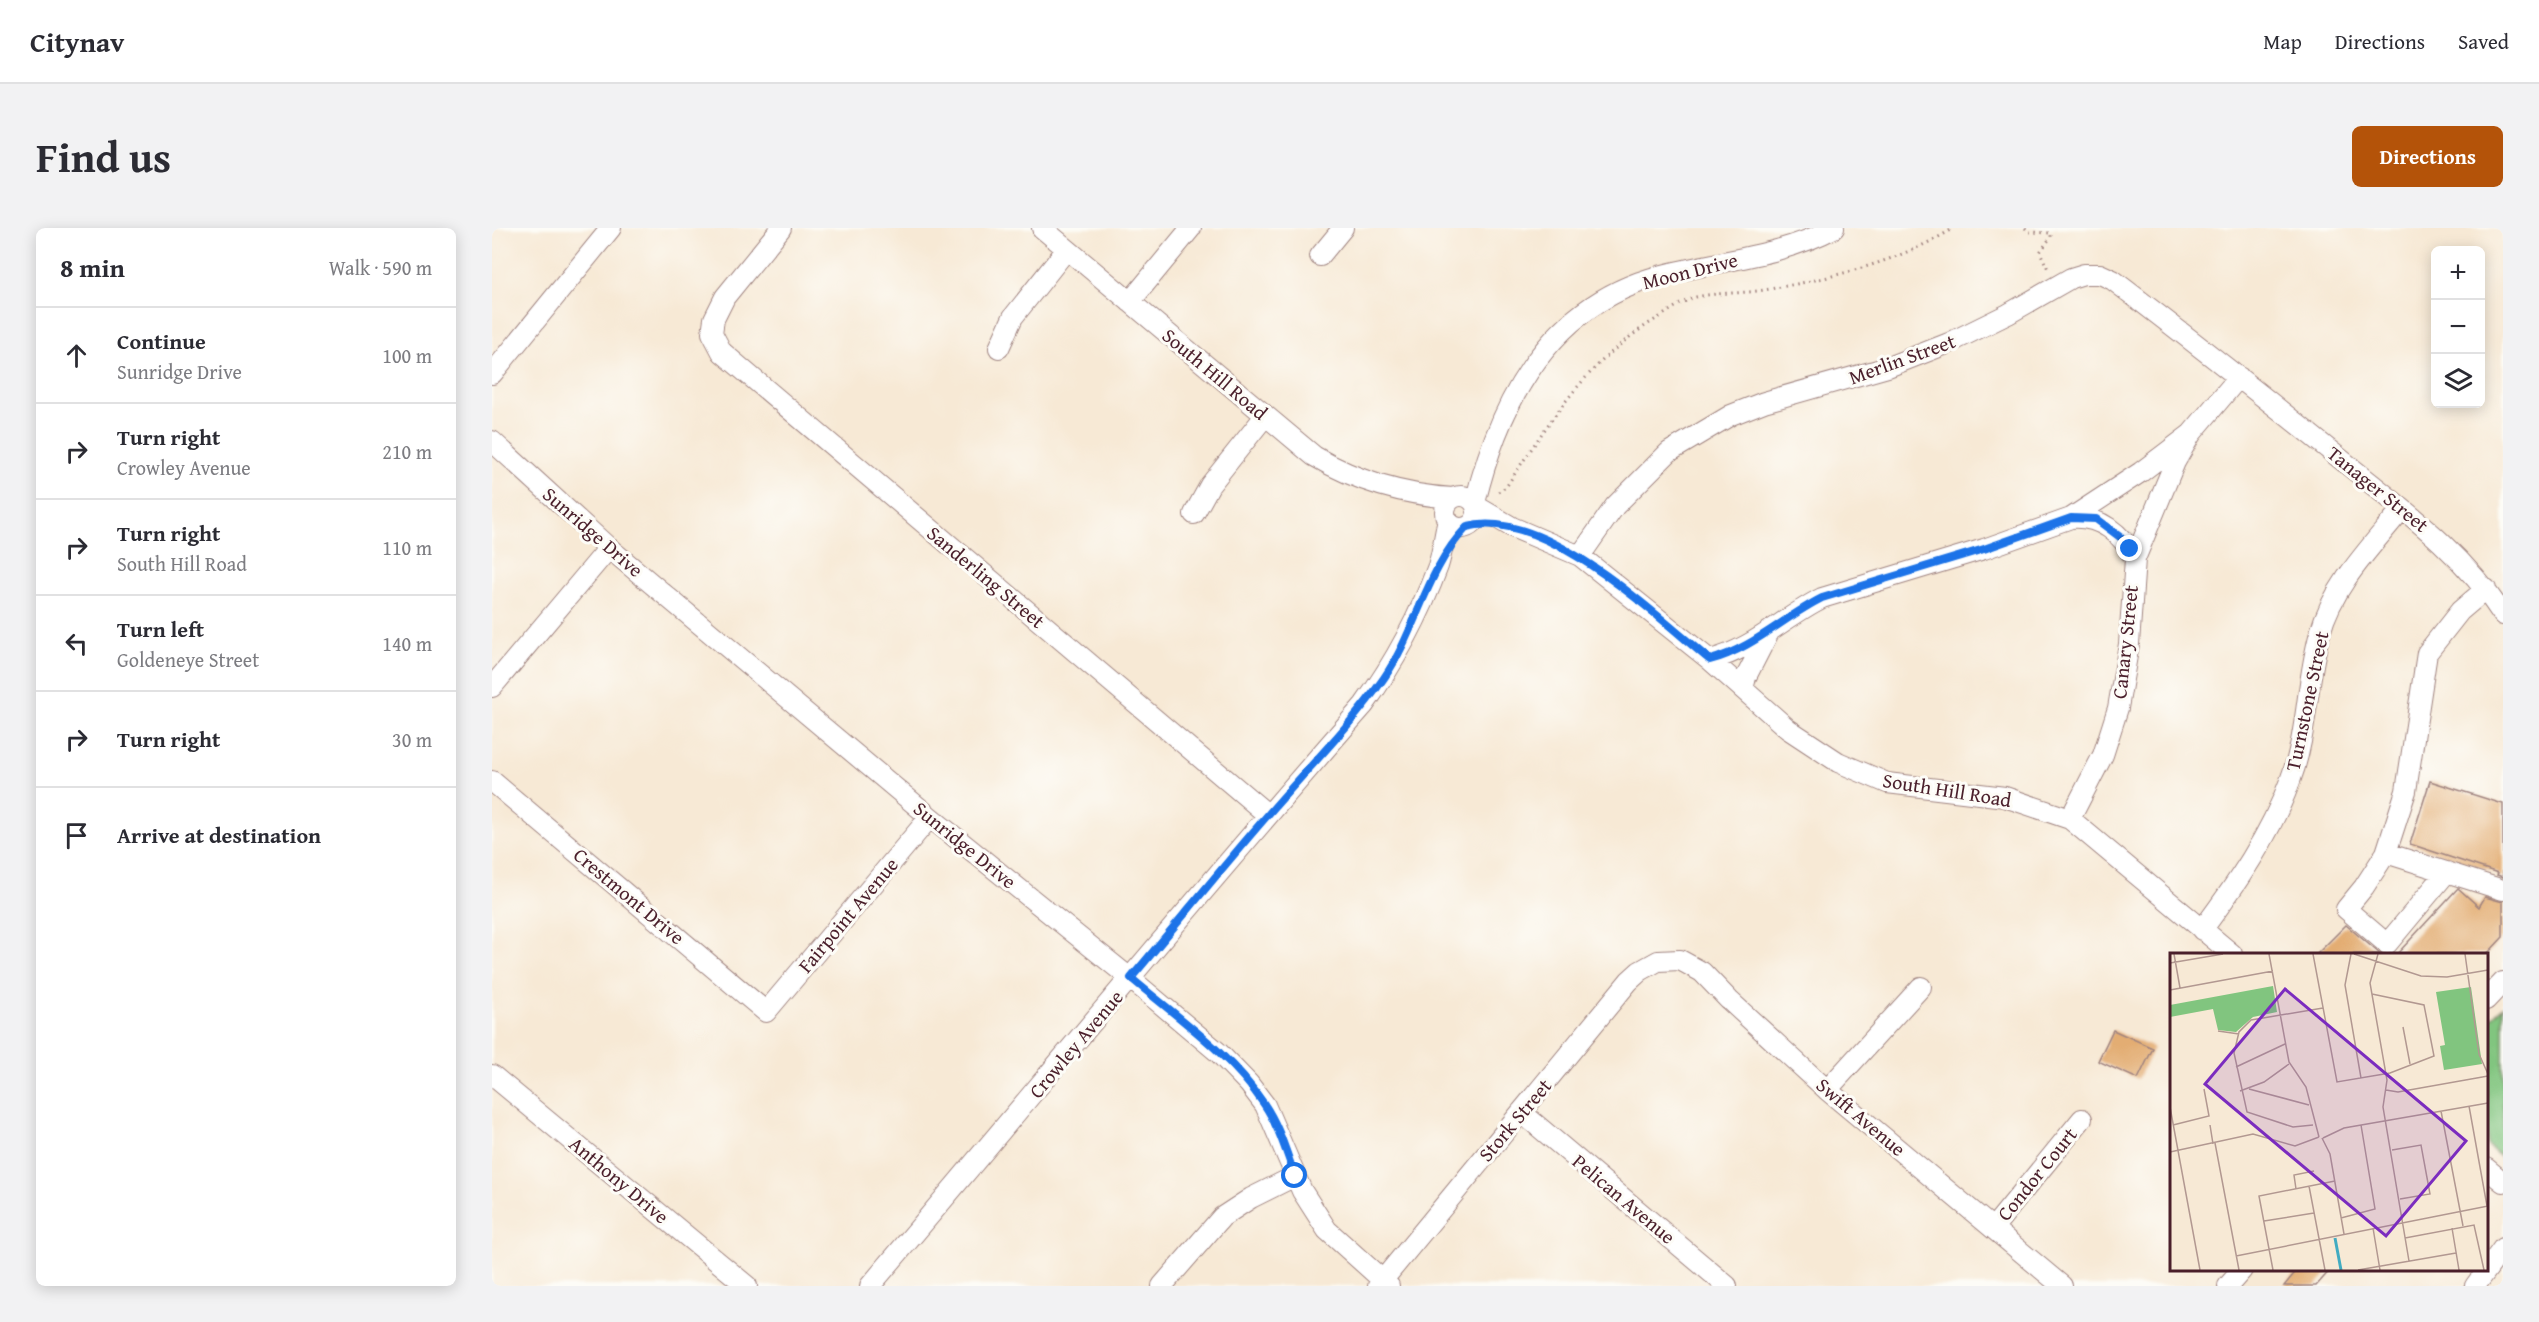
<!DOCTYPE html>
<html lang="en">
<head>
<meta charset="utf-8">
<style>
	body { margin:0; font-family:"Gentium Book Plus",serif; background:#f2f2f3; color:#2b2b33 }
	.controls { position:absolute; right:18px; top:18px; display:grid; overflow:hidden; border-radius:9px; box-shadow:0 3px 15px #0003 }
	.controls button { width:54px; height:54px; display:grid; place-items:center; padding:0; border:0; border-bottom:2px solid #e1e1e2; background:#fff; color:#2b2b33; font:30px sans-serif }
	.stop { position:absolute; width:18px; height:18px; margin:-14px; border:4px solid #1a73e8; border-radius:50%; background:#fff }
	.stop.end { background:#1a73e8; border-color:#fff; box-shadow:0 2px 6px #0008 }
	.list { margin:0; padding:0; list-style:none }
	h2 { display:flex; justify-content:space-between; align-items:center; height:78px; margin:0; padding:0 24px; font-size:26px }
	h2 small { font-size:20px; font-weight:400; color:#7c7c81 }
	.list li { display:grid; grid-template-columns:39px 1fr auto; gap:18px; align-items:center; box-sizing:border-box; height:96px; padding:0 24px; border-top:2px solid #e1e1e2 }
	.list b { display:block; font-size:22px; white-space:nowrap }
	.list p { margin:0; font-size:20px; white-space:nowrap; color:#7c7c81 }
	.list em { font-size:20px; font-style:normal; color:#7c7c81 }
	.icon { flex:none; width:33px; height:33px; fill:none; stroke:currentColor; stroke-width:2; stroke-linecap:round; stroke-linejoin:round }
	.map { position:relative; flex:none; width:2011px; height:1058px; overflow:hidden; border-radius:9px }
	header { display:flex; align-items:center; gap:36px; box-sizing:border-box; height:84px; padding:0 30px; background:#fff; border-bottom:2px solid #e1e1e2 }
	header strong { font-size:28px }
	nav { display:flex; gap:33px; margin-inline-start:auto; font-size:21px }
	.intro { display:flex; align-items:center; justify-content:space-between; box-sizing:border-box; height:144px; padding:0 36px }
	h1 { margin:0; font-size:42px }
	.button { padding:15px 27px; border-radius:9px; background:#b45309; color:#fff; font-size:21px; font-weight:700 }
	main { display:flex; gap:36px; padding:0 36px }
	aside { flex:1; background:#fff; border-radius:9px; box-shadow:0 3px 15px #0003 }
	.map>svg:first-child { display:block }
	.green { fill:#81c57f; stroke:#667255; stroke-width:1.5 }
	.building { fill:#e3ad73 }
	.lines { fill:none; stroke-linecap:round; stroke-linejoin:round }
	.minor-casing { stroke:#a08480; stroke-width:22 }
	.path { stroke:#a08480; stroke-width:3; stroke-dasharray:1.5 4.5; stroke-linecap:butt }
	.minor { stroke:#fff; stroke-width:20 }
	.route { stroke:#1a73e8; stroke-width:8 }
	.labels { text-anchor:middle; stroke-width:6; stroke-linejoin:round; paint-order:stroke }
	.street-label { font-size:20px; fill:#4a1f2b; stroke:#fdfcf7 }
	.inset-river { fill:none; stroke:#41abc1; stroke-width:3 }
	.inset-road { fill:none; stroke:#b29891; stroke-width:1.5 }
	.view { fill:#7b2cbf; fill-opacity:0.15; stroke:#7b2cbf; stroke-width:3 }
	.inset-edge { fill:none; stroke:#4a1f2b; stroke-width:3 }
</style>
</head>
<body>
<header>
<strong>Citynav</strong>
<nav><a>Map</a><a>Directions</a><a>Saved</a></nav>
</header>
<div class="intro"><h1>Find us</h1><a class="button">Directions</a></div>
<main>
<aside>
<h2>8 min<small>Walk · 590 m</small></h2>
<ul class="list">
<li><svg class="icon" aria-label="ahead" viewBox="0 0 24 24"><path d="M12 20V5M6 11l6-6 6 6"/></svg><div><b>Continue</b><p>Sunridge Drive</p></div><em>100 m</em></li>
<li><svg class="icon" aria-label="right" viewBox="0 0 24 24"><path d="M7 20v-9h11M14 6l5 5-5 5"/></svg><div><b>Turn right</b><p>Crowley Avenue</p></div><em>210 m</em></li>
<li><svg class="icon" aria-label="right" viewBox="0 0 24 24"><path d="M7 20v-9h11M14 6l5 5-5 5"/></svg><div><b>Turn right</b><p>South Hill Road</p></div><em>110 m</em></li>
<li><svg class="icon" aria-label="left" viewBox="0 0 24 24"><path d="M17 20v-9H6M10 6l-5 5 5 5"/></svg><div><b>Turn left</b><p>Goldeneye Street</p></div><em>140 m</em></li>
<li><svg class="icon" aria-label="right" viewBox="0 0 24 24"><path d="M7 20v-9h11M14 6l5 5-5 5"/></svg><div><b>Turn right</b></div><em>30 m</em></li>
<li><svg class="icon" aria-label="arrive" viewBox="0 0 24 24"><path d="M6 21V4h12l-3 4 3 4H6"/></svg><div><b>Arrive at destination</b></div></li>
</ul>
</aside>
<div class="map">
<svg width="2011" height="1058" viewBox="0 0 2011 1058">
	<rect width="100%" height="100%" fill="#fdfcf7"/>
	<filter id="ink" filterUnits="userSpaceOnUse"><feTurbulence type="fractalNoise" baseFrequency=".0167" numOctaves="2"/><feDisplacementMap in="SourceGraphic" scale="12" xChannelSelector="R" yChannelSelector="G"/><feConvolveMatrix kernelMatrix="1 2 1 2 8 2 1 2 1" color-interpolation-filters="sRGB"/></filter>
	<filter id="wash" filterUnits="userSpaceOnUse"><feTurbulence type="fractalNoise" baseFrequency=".008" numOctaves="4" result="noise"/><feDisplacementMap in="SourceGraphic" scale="24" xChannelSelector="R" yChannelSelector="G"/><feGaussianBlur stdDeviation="1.35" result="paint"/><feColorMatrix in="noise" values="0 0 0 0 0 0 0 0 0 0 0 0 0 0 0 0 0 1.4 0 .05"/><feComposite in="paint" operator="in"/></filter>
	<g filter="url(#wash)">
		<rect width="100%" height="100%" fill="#f7e9d5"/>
		<path class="green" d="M2011,778V931L1995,917L1994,795Z"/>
		<g id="blocks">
			<path class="building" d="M1938,553L2011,576V649L2005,647L2006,645L1918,616Z
				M1966,660L1987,679L1993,669L2011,674V709L1995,726H1905Z
				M1854,697L1887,725L1890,726H1825Z
				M1621,802L1661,820L1646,851L1606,833Z
				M1806,1041H1839L1824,1058H1792Z"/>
		</g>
	</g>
	<g filter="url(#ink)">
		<use href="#blocks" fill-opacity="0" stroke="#a08480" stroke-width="1.5"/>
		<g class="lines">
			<g class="minor-casing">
				<path id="minor" d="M289,0L233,69L222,91L220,105L230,124L776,587
					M550,0L822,228C866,254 910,267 961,270
					M828,28L851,0
					M638,74L699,0
					M507,120L521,89L575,21
					M0,146L119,0
					M0,213L117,320L438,589L639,751L727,825L757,856L773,877L810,963L835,1002L897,1058
					M953 284a16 16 0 1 1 32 0a16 16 0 1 1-32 0Z
					M983,275C1007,174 1058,77 1167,48C1226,32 1288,29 1342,0
					M984,278L1020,299L1088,328L1218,432L1296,501L1346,534L1395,555L1513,569L1578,591L1740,726
					M702,286L718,257L773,188
					M1579,290C1608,288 1630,305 1643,331
					M1088,328L1123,278L1177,224L1239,187L1272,174L1396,139L1457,115L1516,86L1579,50L1592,46H1608L1621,52C1698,111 1775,171 1851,233C1909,280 1970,323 2011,387
					M1994,361L1968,383L1935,425L1914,563L1894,625L2011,662
					M1218,432C1260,422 1292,389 1330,370L1492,321L1579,290L1649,244L1699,206
					M0,459L117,320
					M1251,461L1254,449L1276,406
					M0,553L274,784L438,589
					M1578,591L1611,527L1626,480L1637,416L1643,331L1683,234L1699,206L1747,149
					M1894,625L1872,659L1854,681L1895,716L1955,644
					M1710,702C1745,655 1778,608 1798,553C1816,506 1814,454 1828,405C1841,357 1879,319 1910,281
					M1994,772L2011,754
					M0,847L255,1058
					M1335,862L1429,759
					M1029,884L1235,1058
					M1994,940L2011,954
					M1501,1000L1590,891
					M378,1058C543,864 704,668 872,477C903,434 928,387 946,338C951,323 952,307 956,292
					M670,1058L730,989L759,970L803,948
					M886,1058L1137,753L1148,743L1166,733L1188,732L1210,744L1237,772L1335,862L1570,1058
					M1736,1058L1750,1042
					M1983,1058L2011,1020"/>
			</g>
			<path class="path" d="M1533,0L1537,4L1559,5V9L1548,24L1556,41
				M1006,264L1014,259C1058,193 1094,134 1164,91C1177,84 1190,73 1204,69C1226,64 1250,66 1272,62C1335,51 1406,35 1462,0"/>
			<use href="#minor" class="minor"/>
		</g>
	</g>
	<g class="lines" filter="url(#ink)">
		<path class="route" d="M803,948C794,924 787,898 772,876C739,826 685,789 639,750C684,697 728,642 774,589C813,543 857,500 892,450C925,402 934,341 975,299C1052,279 1162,386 1218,432C1260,421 1292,389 1330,370L1492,321L1579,290L1604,291L1632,312L1638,321"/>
	</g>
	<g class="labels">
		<g class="street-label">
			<text transform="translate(1198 43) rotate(-14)" y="7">Moon Drive</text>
			<text transform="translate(1410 131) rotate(-20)" y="7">Merlin Street</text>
			<text transform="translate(723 146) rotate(40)" y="7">South Hill Road</text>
			<text transform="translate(1886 261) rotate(39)" y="7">Tanager Street</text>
			<text transform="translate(101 304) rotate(41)" y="7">Sunridge Drive</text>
			<text transform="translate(494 349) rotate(40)" y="7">Sanderling Street</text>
			<text transform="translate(1633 414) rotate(-84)" y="7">Canary Street</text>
			<text transform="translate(1815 473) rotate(-78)" y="7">Turnstone Street</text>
			<text transform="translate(1455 562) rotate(9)" y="7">South Hill Road</text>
			<text transform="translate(473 617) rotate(39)" y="7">Sunridge Drive</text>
			<text transform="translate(137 668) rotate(40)" y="7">Crestmont Drive</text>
			<text transform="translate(356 687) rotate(-50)" y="7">Fairpoint Avenue</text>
			<text transform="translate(584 816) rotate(-50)" y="7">Crowley Avenue</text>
			<text transform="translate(1369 889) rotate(40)" y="7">Swift Avenue</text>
			<text transform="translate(1023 892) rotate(-50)" y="7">Stork Street</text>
			<text transform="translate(1545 946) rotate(-51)" y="7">Condor Court</text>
			<text transform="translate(127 952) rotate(40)" y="7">Anthony Drive</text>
			<text transform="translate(1132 971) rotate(40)" y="7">Pelican Avenue</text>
		</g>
	</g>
	<g transform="translate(1678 725)">
		<rect width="318" height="318" fill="#f7e9d5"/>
		<path d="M103,33L107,59L83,64L66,79L48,77L43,56L0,64V52ZM301,34L312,111L274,117L270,93L275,92L266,39Z" fill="#81c57f"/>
		<path class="inset-river" d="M165,285L171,317"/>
		<path class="inset-road" d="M4,1L10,35M99,1L119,109L136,134L149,184M143,1L167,129L220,120L264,103L254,52L202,41M181,1L175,32L191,125M184,1L251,23L277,24L318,17M208,1L200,30L217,127L213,154L239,308M295,1L309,101L318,121M0,10L53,1M0,37L103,18M233,74L240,111M48,78L69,81M66,114L115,91M79,136L139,152M216,137L228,139L318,123M70,138L94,129L119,111M299,153L317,253M0,154L30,317M271,158L293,273M3,172L39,163L34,136M40,172L43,191M143,172L123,174L77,159L64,100L69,79L81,67L153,55M152,185L160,201L174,281M153,185L174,175L318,150M45,190L69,317M222,197L251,192L260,241L230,246M0,199L83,181L125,193L149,184M139,233L155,317M126,236L124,222L144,218M171,265L205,256L191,172M94,268L144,260M203,275L210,317M282,275L289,317M235,285L304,272L314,317M66,303L318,253M103,317L89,243L165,228M188,317L286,300"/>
		<path class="view" d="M115,36L296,188L216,283L35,131Z"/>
		<rect width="318" height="318" class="inset-edge"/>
	</g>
</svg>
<div class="controls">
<button>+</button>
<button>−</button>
<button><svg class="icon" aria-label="layers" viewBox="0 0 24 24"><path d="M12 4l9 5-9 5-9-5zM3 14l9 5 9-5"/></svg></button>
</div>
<div class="stop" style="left:803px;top:948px"></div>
<div class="stop end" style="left:1638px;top:321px"></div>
</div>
</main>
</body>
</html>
